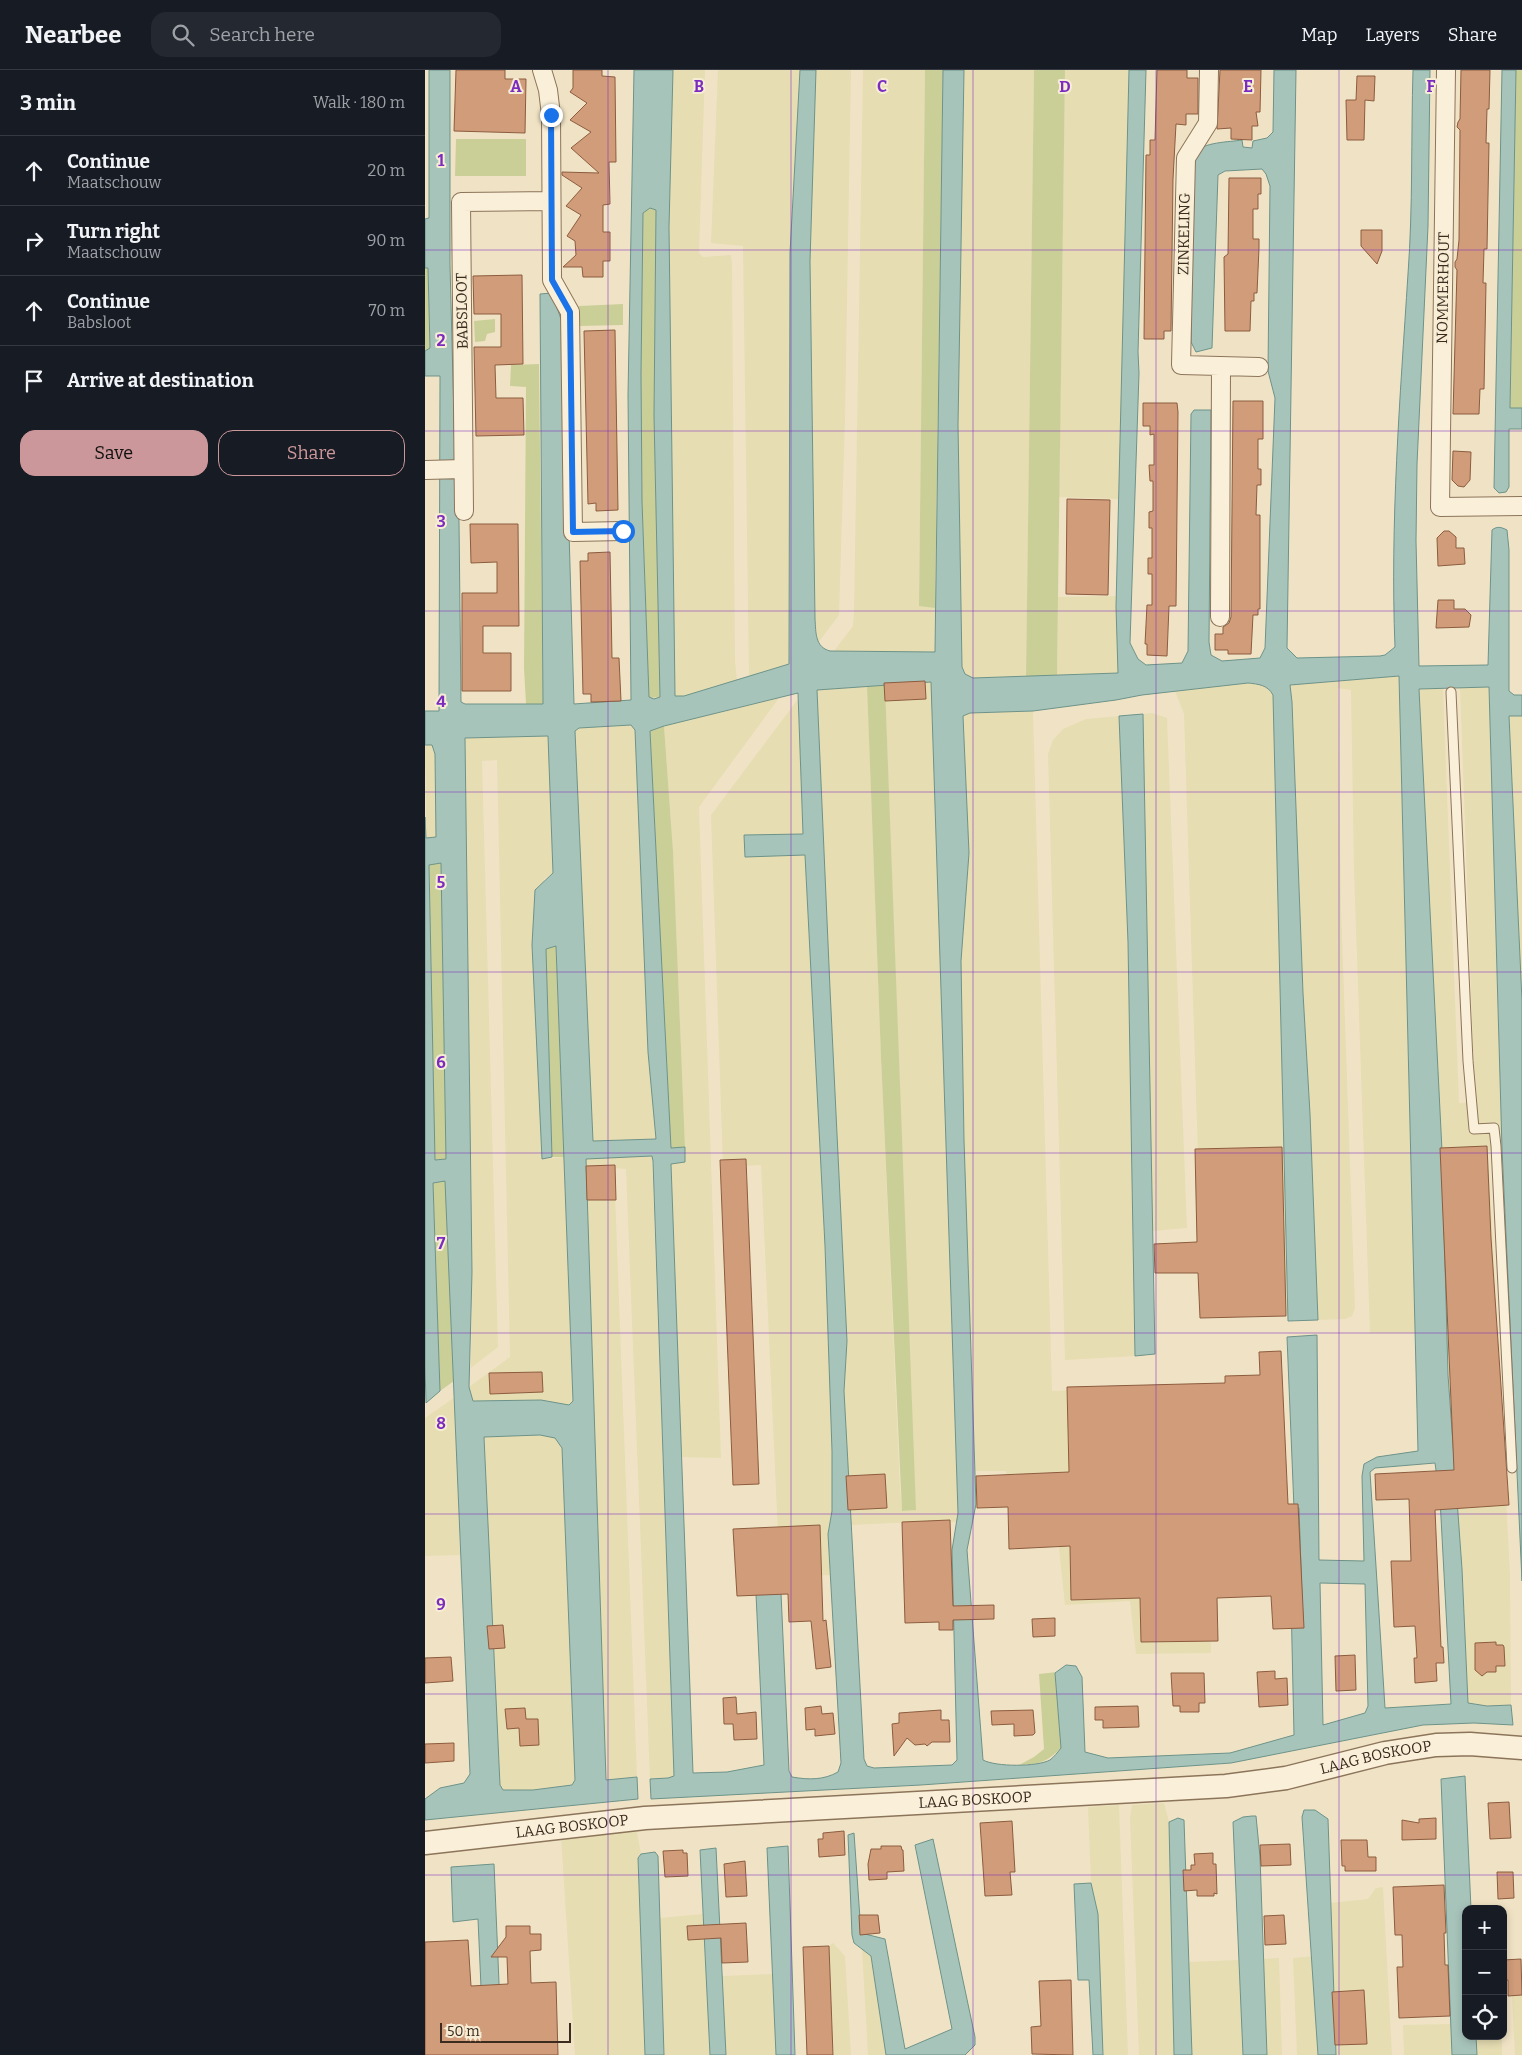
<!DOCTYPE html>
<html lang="en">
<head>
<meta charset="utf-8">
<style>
	body { margin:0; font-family:Bitter,serif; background:#242831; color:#f1f3f6 }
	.controls { position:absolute; right:15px; bottom:15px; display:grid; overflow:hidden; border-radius:10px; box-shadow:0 2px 8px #0003 }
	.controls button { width:45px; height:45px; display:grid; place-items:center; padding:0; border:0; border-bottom:1px solid #363941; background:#171b24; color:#f1f3f6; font:25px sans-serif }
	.scale { position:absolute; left:15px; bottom:12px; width:131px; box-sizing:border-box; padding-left:5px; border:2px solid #3c2c1f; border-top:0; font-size:14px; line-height:18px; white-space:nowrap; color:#3c2c1f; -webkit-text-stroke:4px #f7edd5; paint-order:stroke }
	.stop { position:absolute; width:15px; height:15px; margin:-11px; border:4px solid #1a73e8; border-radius:50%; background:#fff }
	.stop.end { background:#1a73e8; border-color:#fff; box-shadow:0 1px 5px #0008 }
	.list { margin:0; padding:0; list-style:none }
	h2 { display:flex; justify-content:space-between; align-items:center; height:65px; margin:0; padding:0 20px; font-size:21px }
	h2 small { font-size:16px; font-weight:400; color:#9ea1a6 }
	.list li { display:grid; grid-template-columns:32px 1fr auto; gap:15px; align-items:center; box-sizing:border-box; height:70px; padding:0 20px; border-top:1px solid #363941 }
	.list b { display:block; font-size:19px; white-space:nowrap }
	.list p { margin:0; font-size:16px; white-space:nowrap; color:#9ea1a6 }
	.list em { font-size:16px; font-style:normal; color:#9ea1a6 }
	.actions { display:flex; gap:10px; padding:15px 20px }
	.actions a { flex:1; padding:11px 0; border:1px solid #cc979a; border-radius:15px; text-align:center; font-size:18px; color:#cc979a }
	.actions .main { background:#cc979a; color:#111 }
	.icon { flex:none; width:28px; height:28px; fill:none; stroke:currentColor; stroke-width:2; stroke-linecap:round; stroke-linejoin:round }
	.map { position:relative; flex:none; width:1097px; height:1985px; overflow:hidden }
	header { display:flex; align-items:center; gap:30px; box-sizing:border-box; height:70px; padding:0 25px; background:#171b24; border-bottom:1px solid #363941 }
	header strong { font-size:24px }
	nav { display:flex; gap:28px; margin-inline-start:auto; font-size:18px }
	.search { width:350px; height:45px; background:#242831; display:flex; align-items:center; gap:12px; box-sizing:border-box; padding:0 18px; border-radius:15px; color:#9ea1a6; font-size:19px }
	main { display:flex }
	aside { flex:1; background:#171b24 }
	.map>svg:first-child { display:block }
	.farmland { fill:#e6ddb2 }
	.green { fill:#cacf98 }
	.water { fill:#a7c4bb; stroke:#6d9389; fill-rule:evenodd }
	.building { fill:#d09c7a; stroke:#8d5c3f }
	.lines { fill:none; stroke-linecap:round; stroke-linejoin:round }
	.service-casing { stroke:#8c745a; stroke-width:11 }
	.minor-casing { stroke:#8c745a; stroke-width:20 }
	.tertiary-casing { stroke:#8c745a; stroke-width:25 }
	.service { stroke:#faf0d9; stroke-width:9 }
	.minor { stroke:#faf0d9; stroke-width:18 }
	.tertiary { stroke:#faf0d9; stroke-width:22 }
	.route { stroke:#1a73e8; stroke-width:6 }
	.grid { fill:none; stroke:#7b2cbf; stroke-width:1; stroke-opacity:0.55 }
	.labels { text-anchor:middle; stroke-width:4; stroke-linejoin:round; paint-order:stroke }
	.street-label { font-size:15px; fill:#3c2c1f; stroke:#f7edd5 }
	.grid-label { font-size:16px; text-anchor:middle; font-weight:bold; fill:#7b2cbf; stroke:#f7edd5; stroke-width:4; stroke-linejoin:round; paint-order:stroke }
</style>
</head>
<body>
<header>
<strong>Nearbee</strong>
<div class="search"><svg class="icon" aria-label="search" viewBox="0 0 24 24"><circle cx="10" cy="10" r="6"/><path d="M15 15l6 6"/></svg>Search here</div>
<nav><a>Map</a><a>Layers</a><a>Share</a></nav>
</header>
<main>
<aside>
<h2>3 min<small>Walk · 180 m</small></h2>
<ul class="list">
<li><svg class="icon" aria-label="ahead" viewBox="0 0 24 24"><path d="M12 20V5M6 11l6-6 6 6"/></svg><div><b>Continue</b><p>Maatschouw</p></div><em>20 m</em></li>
<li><svg class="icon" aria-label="right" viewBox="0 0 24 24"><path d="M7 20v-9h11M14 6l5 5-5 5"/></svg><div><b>Turn right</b><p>Maatschouw</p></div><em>90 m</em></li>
<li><svg class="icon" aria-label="ahead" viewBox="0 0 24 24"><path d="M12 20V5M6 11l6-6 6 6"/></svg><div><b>Continue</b><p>Babsloot</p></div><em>70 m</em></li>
<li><svg class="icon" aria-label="arrive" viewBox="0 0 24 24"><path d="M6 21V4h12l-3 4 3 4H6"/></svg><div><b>Arrive at destination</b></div></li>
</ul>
<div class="actions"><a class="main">Save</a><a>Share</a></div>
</aside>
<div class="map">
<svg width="1097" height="1985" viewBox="0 0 1097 1985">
	<rect width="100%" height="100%" fill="#f0e3c5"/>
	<path class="farmland" d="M248,0H280L274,183L278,187L306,185L307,194L310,591L312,610L259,626H250L244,157Z
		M293,0H375L365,183L364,594L324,606L318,176L286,173Z
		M391,0H426L420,349L414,545L393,573L390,549L385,191Z
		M438,0H500L494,535L510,538V583L409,581L428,556L429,542Z
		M539,0H609L601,607L548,608L540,604L537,597L533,355Z
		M640,0H704L694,429L634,427Z
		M692,526L693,603L632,605L633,527Z
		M974,606L990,1263H945L929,801L926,620L913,618L916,838L930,1238L927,1246L920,1249L893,1250L885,1044L878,923L867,632L865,615Z
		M507,612L533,1443L532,1452L511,1451L426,1455L419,1321L422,1271L405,919L392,619L442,616L456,988L475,1419L477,1441L490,1440L460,615Z
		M823,613L837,615L845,619L848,625L863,1244L778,1247L759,644L750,621Z
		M1064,616L1077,1078L1063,1081L1085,1505L1086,1635L1062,1636L1043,1633L1037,1499L1023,1305L994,619L1018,618L1034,1033L1050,1032L1035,617Z
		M354,628L274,737L296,1388L256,1387L246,1094L260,1091V1077L248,781L239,656Z
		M373,629L378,765L319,766L320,786L380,784L400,1176L407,1381V1441L403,1464L405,1505L355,1507L336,1095L298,1097L286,745Z
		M608,641L627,1321L779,1314L786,1583L711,1584L705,1531L640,1535L631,1450L585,1452L581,1401H550L539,1070L536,891L544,783L538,646L545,643Z
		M727,643L742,648L762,1158L727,1161L718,644Z
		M694,646L703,872L710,1286L640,1290L623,684L628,670L638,659L661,649Z
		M1084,646H1097V931L1092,816Z
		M207,655L210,660L223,982L231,1069L168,1071L150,661L154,658Z
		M123,666L128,803L119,809L117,1089L139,1087L148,1332L144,1335L116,1330L48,1331L44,1317L85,1287L72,690L57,691L73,1277L46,1298L47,1202L40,668Z
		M0,675H7L10,684L12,767L7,768H1Z
		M227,1086L249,1706L243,1708L225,1709L201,1099L189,1098L212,1707L181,1710L160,1089Z
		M30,1327L35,1485L0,1486V1348Z
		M115,1365L130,1368L137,1378L150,1710L147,1715L108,1720L78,1721L75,1715L59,1367Z
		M739,1733L744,1752L749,1985H714L705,1748L707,1735Z
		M694,1735L703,1985H678L673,1844L666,1813L663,1737Z
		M212,1762L216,1784L213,1788L220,1985H150L136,1766Z
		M958,1817L967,1985H911L905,1833L943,1829L951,1818Z
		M278,1844L285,1985H239L235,1848Z
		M408,1873L420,1886L426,1985H409L404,1876Z
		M437,1879L446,1886L461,1985H443Z
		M888,1886L893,1985H872L868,1888Z
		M854,1888L857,1985H842L838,1889Z
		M814,1890L818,1985H767L764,1892Z
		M347,1904L351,1985H301L297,1906Z
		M1097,1904V1985H1090L1086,1905Z
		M1026,1954L1027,1985H979L978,1955Z
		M1051,1966H1077V1985H1052Z"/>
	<path class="green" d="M500,0H518L510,538L494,536Z
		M609,0H640L632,605L601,607Z
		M1091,0H1097V338L1085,339Z
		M31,69H101V106H30Z
		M225,138L231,140L229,345L235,627L224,628L217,431L216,304L218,143Z
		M0,198H3L5,278L0,281Z
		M198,234V255L155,256L154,236Z
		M70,249V262L62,264L60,271L50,272L49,251Z
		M114,294L118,634H101L99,598L101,317L85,316L86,295Z
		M460,615L491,1440L477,1441L456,988L442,616Z
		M239,656L248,781L260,1077L246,1079L225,661Z
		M16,793L21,1089L9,1090L4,794Z
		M131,876L139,1087H127L121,879Z
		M21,1111L29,1311L15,1321L8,1112Z
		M632,1602L630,1603L636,1678C621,1693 614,1694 594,1695L609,1687L619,1679L614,1604Z"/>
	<path class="water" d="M4,0H25V195L30,388L34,452L36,632L40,634H118L115,224L127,223L138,255L149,634L206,630L203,325L209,0H248L244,157L250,626H259L364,594L365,183L375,0H391L385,191L390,549C391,563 390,577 405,581L510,582L518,0H539L533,355L537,597L540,604L548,608L693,603L691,537L704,0H721L713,282L714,303L705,573L713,589L721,595L757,593L763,581L766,344L769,340H786L784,572L786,585L797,591L835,588L840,578L850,328L843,301L845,116L841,104L837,99L800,101L793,105L787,278L771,282L766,272L768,100C769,95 768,88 770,83C777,72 805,72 817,70L818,77L827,78L828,71L842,68L848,62L849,0H871L862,578L872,588L955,586L960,585L970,577C965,452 975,329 983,204C988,136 986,68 988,0H1005L1003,156L992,394L991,471L994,596L1063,595L1067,460C1072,456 1076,457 1082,460L1084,480V621L1089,625H1097V646H1084L1097,931V1511L1077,1079L1064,617L994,619L1017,1081L1023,1305L1037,1499L1043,1633L1062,1636L1086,1635L1088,1655L1049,1653L998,1655L806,1693L496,1715L226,1729L225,1709L243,1708L249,1706L228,1091L227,1086L161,1089L181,1710L212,1707L213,1729L0,1750V1729L15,1718L39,1713L45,1704L20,1111L8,1113L15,1321L1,1333L0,1297V747L1,768L11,767L10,684L7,675H0V641H14L15,306H0V281L5,278L3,198H0V149L4,148ZM225,138L231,140L229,345L235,627L229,629L224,627L217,431L216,304L218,143ZM974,606L993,1381L952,1387L939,1394L937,1406L939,1491L894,1490L892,1265L862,1267L869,1438H874L877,1528L866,1529L869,1665L805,1683L683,1688L660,1682L657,1607L651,1596L641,1595L630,1603L636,1678C633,1682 629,1687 625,1690C612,1697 571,1697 558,1690L542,1480L551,1434L539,1070L536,891L544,783L538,646L545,643L608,641L691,630L717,625L823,613C833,614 843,615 848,625L863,1251L893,1250L885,1044L878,923L867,632L865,615ZM506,612L533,1443L527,1480L532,1690L527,1695L449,1698L442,1696L439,1689L419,1321L422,1271L405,919L392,620ZM373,623L378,764L319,765L320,787L380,785L400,1176L407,1381V1441L403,1464L416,1693L413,1702C399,1710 384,1710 367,1707L364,1701L356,1523L331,1524L339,1695L302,1702L268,1703L246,1094L260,1092V1077L246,1078L225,661L239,656ZM206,655L210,660L223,982L231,1069L168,1071L150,661L154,658ZM123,666L128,803L110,820L107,875L117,1089L127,1087L121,879L131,876L148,1331L144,1335L116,1330L48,1331L44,1317L47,1202L40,668ZM16,793L21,1089L10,1090L4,795ZM115,1365L130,1368L137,1378L150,1710L147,1715L108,1720H78L75,1715L59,1367ZM1010,1393L1015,1429L1026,1634L960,1638L945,1402L950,1398ZM895,1513L940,1514L943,1636L940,1643L898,1655Z
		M1077,0H1091L1085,338H1097V359H1084V417L1081,422L1074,423L1069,418Z
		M718,644L730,1284L710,1286L703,872L694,646Z
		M1040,1706L1046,1839H1041V1966H1051L1052,1985H1027L1016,1709Z
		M879,1740H890L903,1749L911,1985H893L877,1747Z
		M827,1746H831L835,1787L842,1985H818L808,1752L818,1747Z
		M753,1748L759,1750L767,1985H749L744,1752Z
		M429,1763L436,1863L460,1869L480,1979L527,1959L490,1775L508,1769L550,1967V1975L540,1985H461L446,1886L429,1873L427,1865L423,1765Z
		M363,1776L370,1985H351L342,1778Z
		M291,1778L301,1985H285L275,1780Z
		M230,1782L233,1786L239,1985H220L213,1788L216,1784Z
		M69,1794L77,1985H59L53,1849L28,1852L26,1797Z
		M666,1813L673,1844L678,1985H668L664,1910H653L649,1814Z"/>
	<path class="building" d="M31,0H80V9H101L100,63L29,61Z
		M148,0H177V6L190,7L191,92H184L185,134L178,135V162H185V191H178V207H158L157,197H138L151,185L150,171L142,166L156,145L141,136L157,118L137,105V102L174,103L146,78L166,62L145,50L162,33L145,22L148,18Z
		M732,0H762V8H773V44H761V55L751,54L748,109L746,261H739V269H719L721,85H725V70H730Z
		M795,0H836L835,42H831L833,56H827V70L806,69V58L792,59Z
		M1036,0H1065L1064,39H1062L1061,73H1064L1062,179H1059L1058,213H1061L1059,319H1055L1054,344H1028L1032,200L1030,197V192L1032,189L1034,170L1035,60L1032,57L1033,52L1035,49Z
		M932,6H950L949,31L940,30L939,70H922L921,30H931Z
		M804,108H836V124H833V139H828V169H834V178L832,223H829V231H826L825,261H800L799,187L803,184Z
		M936,160H957V181L952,194L936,176Z
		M97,205L98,294L70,295L71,328H98L99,365L51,366L49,277H76V244H49L48,206Z
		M190,260L193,440L171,441V433L163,434L159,261Z
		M808,331H838V369H833V399H836V415H832L831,445H835V539H833V545H828L826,584H803V580H790V564H798V557L804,553L806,547Z
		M718,333H752L753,342L751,536H744L742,586L722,585V574H720L722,535H727V504H723V488H727V458H724V442L728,441V411H725L724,395H729V364L725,365V356H718Z
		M1028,381L1046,382L1045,410L1039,417L1033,416L1027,410Z
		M642,429L685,430L683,525L641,524Z
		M45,454H93L94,556H58V583H86V621H37V523H72V492L46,493Z
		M1019,461H1024L1031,467V478H1039L1040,494L1013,496L1012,468Z
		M185,482L187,588H194L196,631L166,632V624H158L155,491H163V483Z
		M1013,530H1029V539H1040L1046,545L1044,557L1011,558Z
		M500,611L501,629L460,631L459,613Z
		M1062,1076L1066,1168L1084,1435L1010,1440L1016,1577H1018L1019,1593H1011L1012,1611L990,1613L989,1588H992L990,1556L969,1557L966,1491H986L984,1429L951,1430L950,1404L1029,1400L1015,1078Z
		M857,1077L861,1246L775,1248L773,1203H730L729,1174L772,1172L770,1079Z
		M321,1089L334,1414L308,1415L295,1090Z
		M190,1095L191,1130H162L161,1096Z
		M856,1281L863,1434H873L879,1558L848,1559L846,1526L792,1528L793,1571L716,1572L715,1528L646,1530L645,1476L584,1479L583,1437L552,1438L551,1406L644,1402L642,1317L800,1313V1306L835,1305L834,1282Z
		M117,1302L118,1322L65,1324L64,1303Z
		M460,1404L462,1438L423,1440L421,1406Z
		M525,1450L528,1536L569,1535V1549L528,1550V1560H514V1552L480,1553L477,1452Z
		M395,1455L398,1551L401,1550L406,1597L391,1599L386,1551L364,1552L363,1524L312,1526L308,1459Z
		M630,1548V1566L608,1567L607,1549Z
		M78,1555L80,1578L64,1579L62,1556Z
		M1071,1572V1575H1078L1079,1577L1080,1596H1071V1602H1062L1057,1606L1050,1600V1573Z
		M930,1585L931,1620L911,1621L910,1586Z
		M26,1587L28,1611L0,1613V1588Z
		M850,1601V1609L862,1608L863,1635L834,1637L832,1602Z
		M746,1603H779L780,1633H774V1642H755V1636H748Z
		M311,1627L312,1644L331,1642L332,1669L309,1670L308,1654H299L298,1628Z
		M396,1636L397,1644L408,1643L410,1664L390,1666V1659L381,1660L380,1638Z
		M713,1636L714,1657L678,1658V1650H670V1637Z
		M100,1638L101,1649H113L114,1675L95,1676L94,1658L82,1659L80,1639Z
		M516,1640V1650H524L525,1672H507L502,1676L500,1674L490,1675L482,1668L469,1686L467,1654L474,1653V1643Z
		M608,1640L610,1663L608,1665L589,1666V1654L567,1655L566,1641Z
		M29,1673V1691L0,1693V1674Z
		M1084,1732L1086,1768L1065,1769L1063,1733Z
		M1011,1748V1769L977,1770V1750L994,1753V1749Z
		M587,1751L590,1802H585L587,1825L560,1826L555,1753Z
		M419,1761L420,1785L394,1787L393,1769H398V1763Z
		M916,1770H942L943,1787H951V1801H920V1796H917Z
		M865,1774L866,1795L836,1796L835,1775Z
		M456,1776H476L477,1780H478L479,1801L462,1802V1809L444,1810L443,1794L446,1779H456Z
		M258,1780V1783H262L263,1806L240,1807L238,1781Z
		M788,1783V1794H791L792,1824L789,1823V1826H772V1820L759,1821L758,1800H766V1795H770L769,1784Z
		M320,1791L322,1826L301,1827L299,1794Z
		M1072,1802H1088L1089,1828L1073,1829Z
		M1019,1815L1021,1863H1019L1020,1895H1023L1025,1946L974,1948L972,1897H978L977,1865H970L968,1817Z
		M434,1845H453L455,1863L435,1865Z
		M859,1845L861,1874L840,1875L839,1846Z
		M321,1853L323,1892L297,1893L296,1868L263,1870L262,1856Z
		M81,1856H105V1864H116V1880L105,1881L106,1913L131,1912L133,1985H0V1872L43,1870L46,1916L83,1914L82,1887H66L81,1867Z
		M404,1876L408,1985H382L378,1877Z
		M1096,1889L1097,1925L1083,1926V1910H1078V1890Z
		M646,1910L648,1985L607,1984L606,1957L616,1956L614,1911Z
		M939,1920L942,1974L910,1975L907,1922Z"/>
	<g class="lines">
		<g class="service-casing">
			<path id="service" d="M1026,622L1043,991L1049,1059L1069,1058L1071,1076L1087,1398"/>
		</g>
		<g class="minor-casing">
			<path id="minor" d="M117,0L123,20L126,45L127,210L145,242L148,462L198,461
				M784,0L783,53L761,88L756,295L834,297
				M1021,0L1015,437L1097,436
				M0,400L38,399
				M39,441L36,132L126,131
				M795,547L796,296"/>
		</g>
		<g class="tertiary-casing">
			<g id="tertiary">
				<path id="s1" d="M0,1773L220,1748L801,1716L861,1708L960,1683L1011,1675L1045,1674L1097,1678"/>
			</g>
		</g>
		<use href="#service" class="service"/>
		<use href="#minor" class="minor"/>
		<use href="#tertiary" class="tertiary"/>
	</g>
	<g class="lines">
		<path class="route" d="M126,45L127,210L145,242L148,462L198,461"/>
	</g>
	<path class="grid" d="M183,0V1985M366,0V1985M548,0V1985M731,0V1985M914,0V1985M0,180H1097M0,361H1097M0,541H1097M0,722H1097M0,902H1097M0,1083H1097M0,1263H1097M0,1444H1097M0,1624H1097M0,1805H1097"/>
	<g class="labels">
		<g class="street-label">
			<text transform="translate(759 164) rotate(-89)" y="5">ZINKELING</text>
			<text transform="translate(1018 218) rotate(-89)" y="5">NOMMERHOUT</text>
			<text transform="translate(37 241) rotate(-91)" y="5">BABSLOOT</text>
			<text dy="5" stroke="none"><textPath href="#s1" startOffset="956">LAAG BOSKOOP</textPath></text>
			<text dy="5" stroke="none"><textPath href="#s1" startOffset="552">LAAG BOSKOOP</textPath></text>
			<text dy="5" stroke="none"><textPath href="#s1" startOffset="148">LAAG BOSKOOP</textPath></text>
		</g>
	</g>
	<g class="grid-label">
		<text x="91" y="22">A</text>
		<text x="274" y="22">B</text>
		<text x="457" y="22">C</text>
		<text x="640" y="22">D</text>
		<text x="823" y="22">E</text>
		<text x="1006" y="22">F</text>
		<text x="16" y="96">1</text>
		<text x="16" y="276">2</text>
		<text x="16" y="457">3</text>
		<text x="16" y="637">4</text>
		<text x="16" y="818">5</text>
		<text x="16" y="998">6</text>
		<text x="16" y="1179">7</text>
		<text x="16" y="1359">8</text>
		<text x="16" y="1540">9</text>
	</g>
</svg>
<div class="controls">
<button>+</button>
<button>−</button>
<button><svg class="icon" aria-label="locate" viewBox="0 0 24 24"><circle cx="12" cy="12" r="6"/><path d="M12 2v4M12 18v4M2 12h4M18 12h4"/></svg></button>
</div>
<div class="scale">50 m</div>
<div class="stop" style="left:198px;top:461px"></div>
<div class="stop end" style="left:126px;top:45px"></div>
</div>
</main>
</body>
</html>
